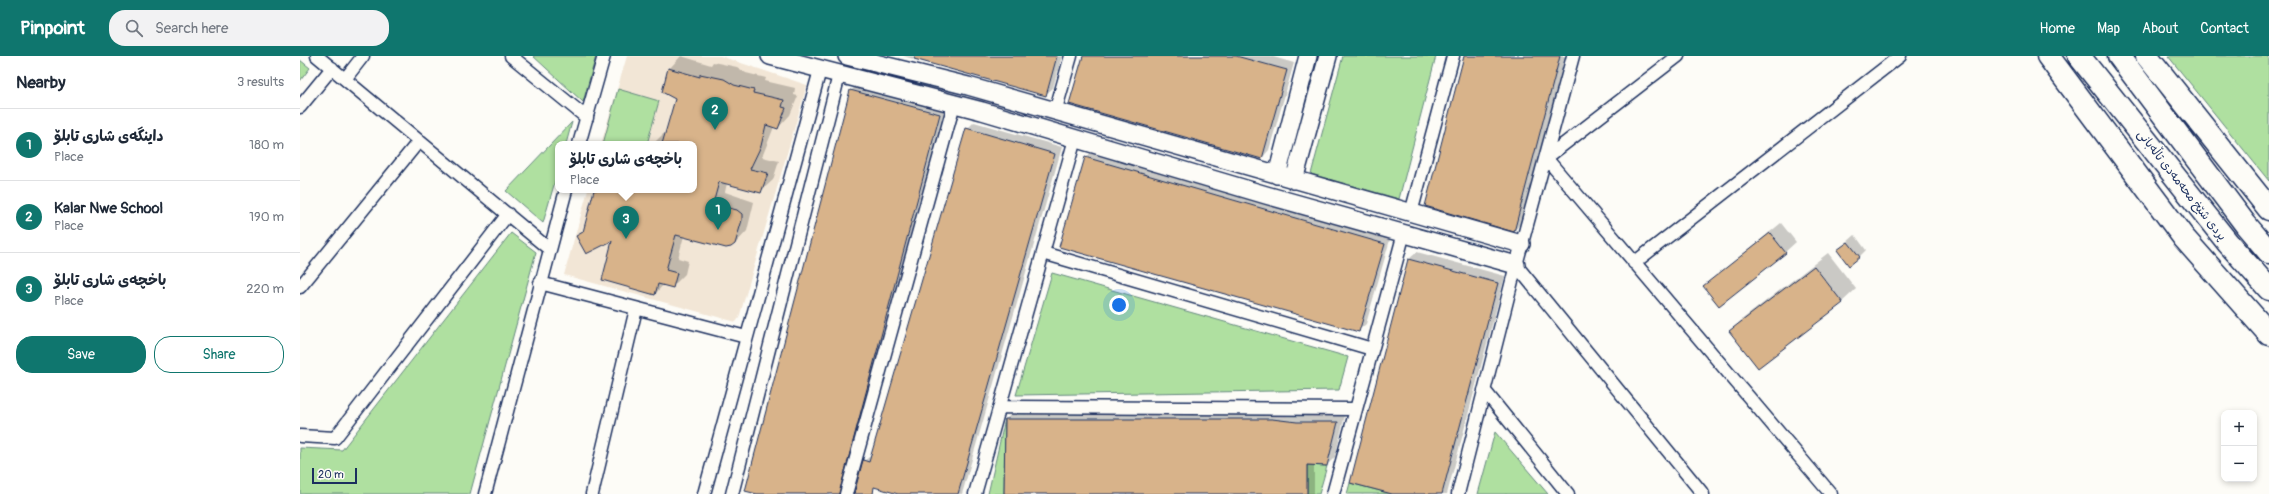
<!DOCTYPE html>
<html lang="en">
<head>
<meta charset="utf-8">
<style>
	body { margin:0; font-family:Pangolin,"Playpen Sans Arabic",sans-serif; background:#f2f2f3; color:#1f2937 }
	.controls { position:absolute; right:12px; bottom:12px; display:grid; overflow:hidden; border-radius:8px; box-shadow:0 2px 6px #0003 }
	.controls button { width:36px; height:36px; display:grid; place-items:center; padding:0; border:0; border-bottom:1px solid #e0e1e3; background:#fff; color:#1f2937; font:20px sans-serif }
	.scale { position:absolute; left:12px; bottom:10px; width:45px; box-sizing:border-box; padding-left:4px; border:2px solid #1b2f5e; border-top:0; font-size:11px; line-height:14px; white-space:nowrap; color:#1b2f5e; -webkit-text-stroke:3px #fdfcf7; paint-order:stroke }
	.you { position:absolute; left:819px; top:249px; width:14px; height:14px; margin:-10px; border:3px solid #fff; border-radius:50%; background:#1a73e8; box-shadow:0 0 0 6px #1a73e833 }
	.badge { display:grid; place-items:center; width:26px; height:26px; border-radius:50%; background:#0f766e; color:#fff; font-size:13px; font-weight:700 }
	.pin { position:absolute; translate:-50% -33px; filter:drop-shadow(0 1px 2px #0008) }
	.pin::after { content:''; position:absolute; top:21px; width:14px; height:12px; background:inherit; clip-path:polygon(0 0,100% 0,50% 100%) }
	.popup { position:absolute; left:255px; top:85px; width:142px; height:52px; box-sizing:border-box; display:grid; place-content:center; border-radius:8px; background:#fff; filter:drop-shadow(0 1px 3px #0005); font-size:13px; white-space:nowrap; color:#747a83 }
	.popup b { font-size:15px; color:#1f2937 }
	.popup::after { content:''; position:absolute; left:50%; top:100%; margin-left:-8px; border:8px solid transparent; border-top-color:#fff }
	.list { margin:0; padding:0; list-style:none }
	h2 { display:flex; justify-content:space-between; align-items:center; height:52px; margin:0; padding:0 16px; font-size:17px }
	h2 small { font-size:13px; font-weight:400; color:#747a83 }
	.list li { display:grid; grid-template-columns:26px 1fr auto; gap:12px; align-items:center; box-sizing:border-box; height:72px; padding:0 16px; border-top:1px solid #e0e1e3 }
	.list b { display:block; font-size:15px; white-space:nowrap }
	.list p { margin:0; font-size:13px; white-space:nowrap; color:#747a83 }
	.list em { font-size:13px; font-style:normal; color:#747a83 }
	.actions { display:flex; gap:8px; padding:12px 16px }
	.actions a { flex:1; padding:9px 0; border:1px solid #0f766e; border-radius:16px; text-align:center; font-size:14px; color:#0f766e }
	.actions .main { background:#0f766e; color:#fff }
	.icon { flex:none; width:22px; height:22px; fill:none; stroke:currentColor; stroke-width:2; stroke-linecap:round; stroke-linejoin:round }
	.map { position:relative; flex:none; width:1969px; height:438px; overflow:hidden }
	header { display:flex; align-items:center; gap:24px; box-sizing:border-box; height:56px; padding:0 20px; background:#0f766e; color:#fff }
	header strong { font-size:19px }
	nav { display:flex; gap:22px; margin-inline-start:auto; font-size:14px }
	.search { width:280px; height:36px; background:#f2f2f3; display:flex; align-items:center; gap:10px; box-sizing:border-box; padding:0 14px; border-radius:16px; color:#747a83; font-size:15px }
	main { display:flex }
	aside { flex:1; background:#fff }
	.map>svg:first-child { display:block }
	.built { fill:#f2e6d6 }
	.green { fill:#afe0a0; stroke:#65887f }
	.shadow { fill:#0003 }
	.building { fill:#d8b38a; stroke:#1b2f5e }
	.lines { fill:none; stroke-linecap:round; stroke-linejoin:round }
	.street-casing { stroke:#1b2f5e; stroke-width:15 }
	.secondary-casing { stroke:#1b2f5e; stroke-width:20 }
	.highway-casing { stroke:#1b2f5e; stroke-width:25 }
	.street { stroke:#fdfcf7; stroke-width:12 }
	.secondary { stroke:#fdfcf7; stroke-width:17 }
	.highway { stroke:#fdfcf7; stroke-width:22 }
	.labels { text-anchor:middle; stroke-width:3.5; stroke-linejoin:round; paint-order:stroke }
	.street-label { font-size:12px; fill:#1b2f5e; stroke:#fdfcf7 }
</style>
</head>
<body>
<header>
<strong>Pinpoint</strong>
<div class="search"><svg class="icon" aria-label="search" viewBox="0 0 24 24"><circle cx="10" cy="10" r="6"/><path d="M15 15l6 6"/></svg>Search here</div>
<nav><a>Home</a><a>Map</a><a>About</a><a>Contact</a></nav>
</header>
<main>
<aside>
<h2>Nearby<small>3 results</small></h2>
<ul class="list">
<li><span class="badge">1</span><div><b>داینگەی شاری تابلۆ</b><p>Place</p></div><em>180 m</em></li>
<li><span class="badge">2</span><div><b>Kalar Nwe School</b><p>Place</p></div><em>190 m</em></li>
<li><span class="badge">3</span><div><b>باخچەی شاری تابلۆ</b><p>Place</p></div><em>220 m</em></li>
</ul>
<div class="actions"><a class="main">Save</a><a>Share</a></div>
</aside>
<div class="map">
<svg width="1969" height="438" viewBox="0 0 1969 438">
	<rect width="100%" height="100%" fill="#fdfcf7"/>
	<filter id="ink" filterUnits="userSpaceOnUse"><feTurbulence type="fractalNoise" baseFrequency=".025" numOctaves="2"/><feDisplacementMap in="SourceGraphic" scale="8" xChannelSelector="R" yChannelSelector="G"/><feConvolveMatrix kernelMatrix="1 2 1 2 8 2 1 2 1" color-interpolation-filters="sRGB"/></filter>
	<g filter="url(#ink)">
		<path class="built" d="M327,0H420L507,29L439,262L436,266L264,219L288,134H394V88H301Z"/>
		<path class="green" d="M233,0H296L283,46Z
			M1043,0H1136L1099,143L1011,118Z
			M1868,0H1969V125Z
			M0,4L10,12L0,25Z
			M318,33L359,45L347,88H303Z
			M272,66L266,88H258V115L243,167L206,135Z
			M211,177L236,196L170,438H0V392L42,394Z
			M752,217L1048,301L1039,334L716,339Z
			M705,363L704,438H688Z
			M1195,376L1248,438H1178Z
			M1007,409L1027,410L1019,438H1007Z
			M1050,427L1092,438H1047Z"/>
		<path class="shadow" d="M381,0L411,9L413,6L437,11L446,17L466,22L465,25L495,32L494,39L498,40L490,59L478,72L474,71L462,101L479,105L473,124L460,136L427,127L425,136L454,146L447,175L435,188L384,180L378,202L388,205L385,218L372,231L364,228L355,238L314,183L277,180L285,173L295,134H394V88H353L363,78L366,79L376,43L369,13Z
			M603,0H762L753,32L745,39Z
			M784,0H970L994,7L969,94L962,102Z
			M1165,0H1265L1221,167L1214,175Z
			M558,27L646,51L544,438H461L551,35Z
			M674,66L762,91L662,438H601L564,405L573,398L667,73Z
			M793,94L1091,180L1066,268L1058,275L786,102Z
			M1481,167L1496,186L1485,196L1404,230Z
			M1555,179L1566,194L1559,201L1538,194Z
			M1117,196L1205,220L1147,438H1095L1051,426L1109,203Z
			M1528,197L1556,233L1542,246L1430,275L1444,262Z
			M713,356L1045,359L1035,401L1027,409L1014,408V438H705L706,363Z"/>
		<path class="building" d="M615,0H757L746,40L614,3Z
			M783,0H936L987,14L962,103L769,48Z
			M1164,0H1260L1214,176L1125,150Z
			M368,12L400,21V18L424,23L434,29L454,34L453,37L484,44L482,51L486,52L478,73L466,69L461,90L450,113L468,117L461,137L419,126L413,148L437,154L442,158V164L435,188L431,191L426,192L376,179L366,214L377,217L373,232L358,228L355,239L302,224L312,185L286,198L276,180L283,176L294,134H310L324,137L325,134H394V88H362L375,43L362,36Z
			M550,34L640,58L539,438H457L445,435Z
			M666,72L755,98L658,438H598L574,431L573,438H554L563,404L569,406Z
			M785,101L1085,188L1059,276L759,191Z
			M1470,177L1486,197L1419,250L1403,230Z
			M1548,186L1560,201L1549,210L1537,194Z
			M1108,203L1198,227L1142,438H1092L1050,427Z
			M1514,210L1543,247L1458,312L1429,275Z
			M705,363H972L997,366H1038L1027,410L1007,409V438H704Z"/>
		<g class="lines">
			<g class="street-casing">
				<path id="street" d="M17,0L249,193
					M211,0L287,62
					M1378,0L1246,102L1531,438
					M45,23L63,0
					M0,51L32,12
					M755,56L771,0
					M279,88L304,0
					M1111,157L1153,0
					M743,197L1072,293
					M1334,207L1600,0
					M1216,209L1403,438
					M240,227L446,281
					M0,231L119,85
					M1184,334L1268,438
					M700,351L1056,353
					M0,380L35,382L208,158
					M185,438L266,134
					M292,438L336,253
					M404,438L520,14
					M432,438L539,19
					M546,438L654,48
					M675,438L775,83
					M1033,438L1104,177
					M1158,438L1216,209L1273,0"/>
			</g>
			<g class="secondary-casing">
				<path id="secondary" d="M470,0L682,55L966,139L1216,209
					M547,0L668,30L1221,188
					M977,119L1008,0
					M994,124L1028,0"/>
			</g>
			<g class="highway-casing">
				<path id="highway" d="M1748,0L1884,182L1969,278
					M1779,0L1928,187L1969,233
					M1819,0L1946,169L1969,196
					M1847,0L1969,153"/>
			</g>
			<use href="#street" class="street"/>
			<use href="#secondary" class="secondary"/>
			<use href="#highway" class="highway"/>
		</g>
	</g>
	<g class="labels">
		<g class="street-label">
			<text transform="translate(1882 129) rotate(52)" y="4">پردی شێخ محەمەدی تاڵەبانی</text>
		</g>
	</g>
</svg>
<div class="controls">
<button>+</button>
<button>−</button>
</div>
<div class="scale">20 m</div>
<div class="you"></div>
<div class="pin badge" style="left:418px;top:174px">1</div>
<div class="pin badge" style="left:415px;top:74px">2</div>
<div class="pin badge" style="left:326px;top:183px">3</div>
<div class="popup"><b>باخچەی شاری تابلۆ</b>Place</div>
</div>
</main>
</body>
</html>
